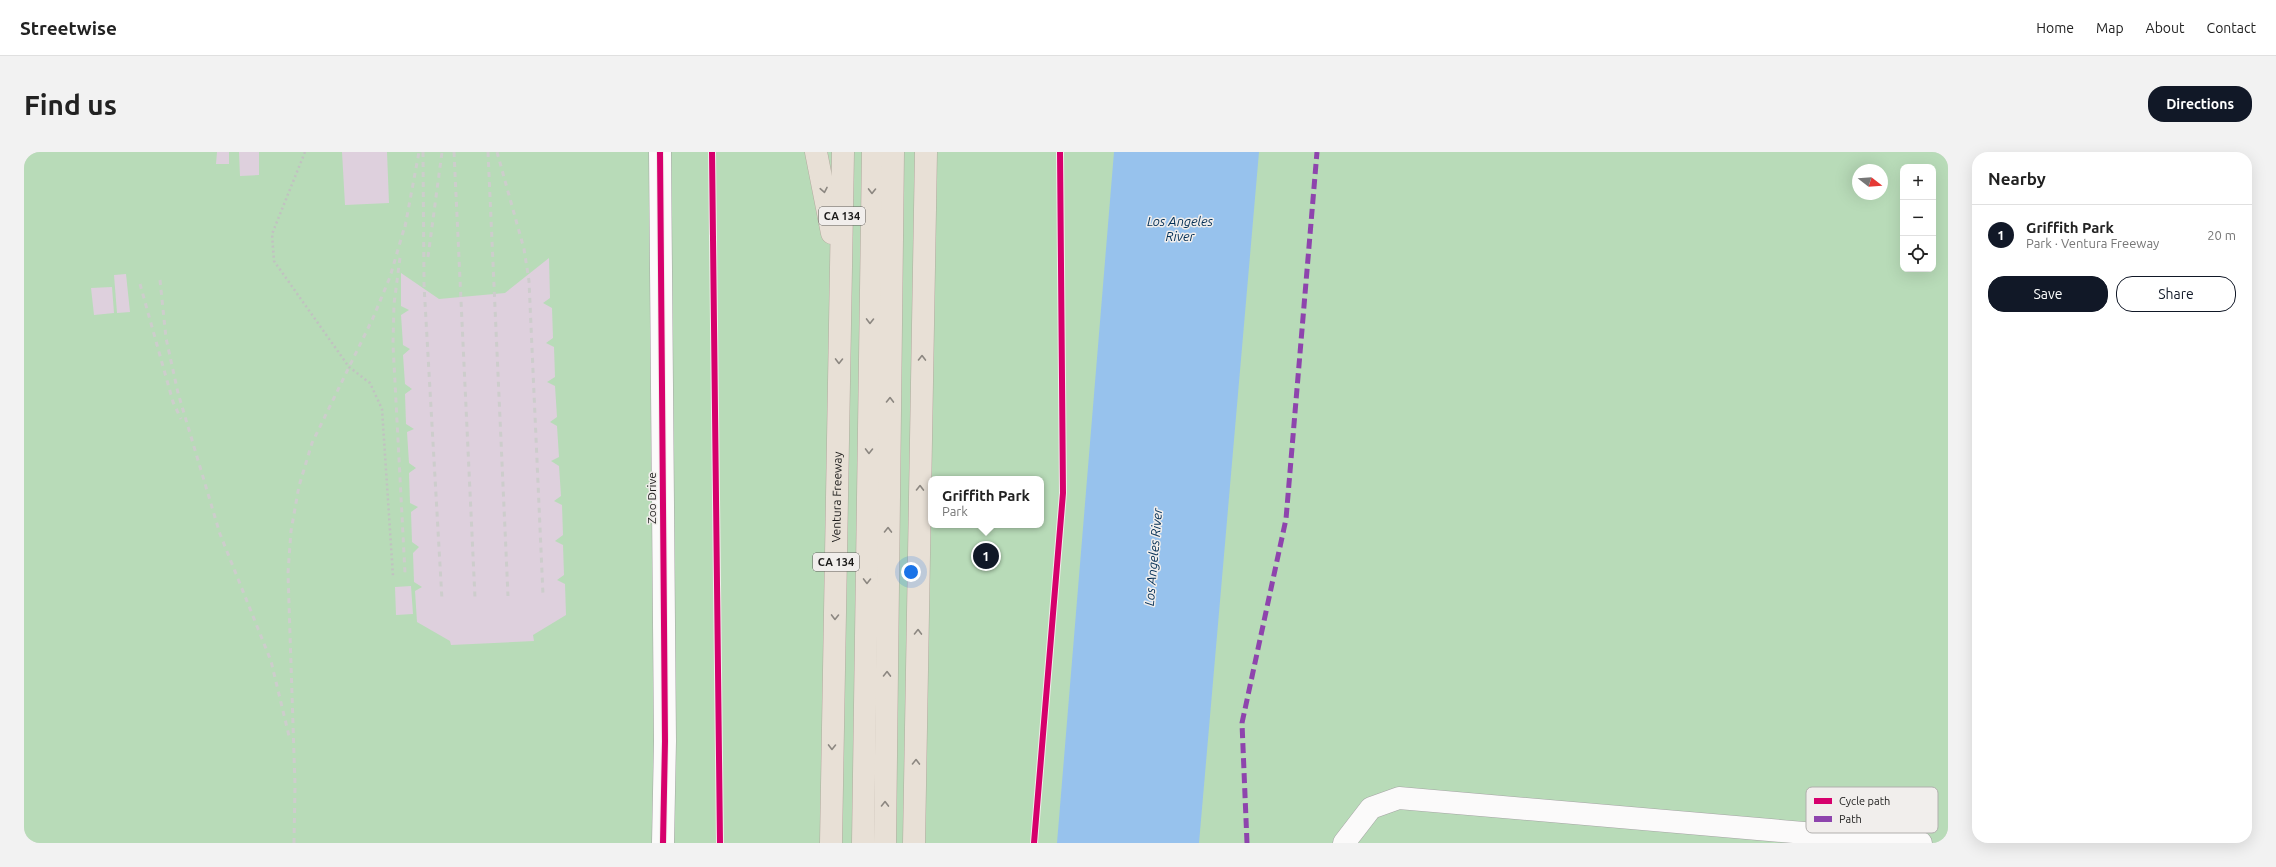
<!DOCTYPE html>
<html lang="en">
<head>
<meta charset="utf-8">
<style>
	body { margin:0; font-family:Ubuntu,sans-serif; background:#f2f2f2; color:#222 }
	.controls { position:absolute; right:12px; top:12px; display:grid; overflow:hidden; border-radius:8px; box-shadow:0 4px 16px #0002 }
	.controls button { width:36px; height:36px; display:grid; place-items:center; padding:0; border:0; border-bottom:1px solid #e0e0e0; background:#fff; color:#222; font:20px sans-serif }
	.compass { position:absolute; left:1828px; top:12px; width:36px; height:36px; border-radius:50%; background:#fff; box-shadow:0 4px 16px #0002; rotate:107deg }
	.you { position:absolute; left:887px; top:420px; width:14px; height:14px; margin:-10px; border:3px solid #fff; border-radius:50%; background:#1a73e8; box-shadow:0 0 0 6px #1a73e833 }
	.badge { display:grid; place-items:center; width:26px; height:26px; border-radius:50%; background:#111827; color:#fff; font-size:13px; font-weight:700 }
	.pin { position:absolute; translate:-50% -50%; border:2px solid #fff; box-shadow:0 1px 4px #0006 }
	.popup { position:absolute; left:904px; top:324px; width:116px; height:52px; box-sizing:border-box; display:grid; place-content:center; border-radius:8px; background:#fff; filter:drop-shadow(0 1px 3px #0005); font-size:13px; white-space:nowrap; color:#767676 }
	.popup b { font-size:15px; color:#222 }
	.popup::after { content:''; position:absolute; left:50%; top:100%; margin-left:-8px; border:8px solid transparent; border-top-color:#fff }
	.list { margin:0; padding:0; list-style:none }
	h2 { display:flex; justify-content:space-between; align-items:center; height:52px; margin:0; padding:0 16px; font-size:17px }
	h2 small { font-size:13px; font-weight:400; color:#767676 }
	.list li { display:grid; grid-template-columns:26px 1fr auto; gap:12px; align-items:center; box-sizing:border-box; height:60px; padding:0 16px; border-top:1px solid #e0e0e0 }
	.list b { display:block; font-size:15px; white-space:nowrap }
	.list p { margin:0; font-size:13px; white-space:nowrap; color:#767676 }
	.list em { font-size:13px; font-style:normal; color:#767676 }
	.actions { display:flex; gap:8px; padding:12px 16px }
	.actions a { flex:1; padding:9px 0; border:1px solid #111827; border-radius:16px; text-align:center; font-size:14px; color:#111827 }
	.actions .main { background:#111827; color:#fff }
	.icon { flex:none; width:22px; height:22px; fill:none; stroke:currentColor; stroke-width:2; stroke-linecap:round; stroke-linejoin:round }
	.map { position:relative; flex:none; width:1924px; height:691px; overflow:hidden; border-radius:16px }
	header { display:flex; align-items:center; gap:24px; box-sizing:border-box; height:56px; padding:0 20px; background:#fff; border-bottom:1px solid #e0e0e0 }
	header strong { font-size:19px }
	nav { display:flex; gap:22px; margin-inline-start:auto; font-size:14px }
	.intro { display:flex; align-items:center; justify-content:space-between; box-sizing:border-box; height:96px; padding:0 24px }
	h1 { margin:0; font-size:28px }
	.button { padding:10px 18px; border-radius:16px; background:#111827; color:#fff; font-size:14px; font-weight:700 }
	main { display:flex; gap:24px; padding:0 24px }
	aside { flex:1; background:#fff; border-radius:16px; box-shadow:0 4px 16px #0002 }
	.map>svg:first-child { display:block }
	.green { fill:#b8dbb8; fill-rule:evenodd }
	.water { fill:#97c2ed }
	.building { fill:#ded0dd }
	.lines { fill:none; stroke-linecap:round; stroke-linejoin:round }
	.minor-casing { stroke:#a5a4a4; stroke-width:23 }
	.highway-casing { stroke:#b3a99f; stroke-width:23 }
	.path { stroke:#c1c1c1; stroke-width:2.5; stroke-dasharray:2 3; stroke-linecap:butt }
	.minor { stroke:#fbfafa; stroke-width:22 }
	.highway { stroke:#e8e0d6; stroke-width:22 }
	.rail { stroke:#cdcdcc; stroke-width:3; stroke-dasharray:5 5; stroke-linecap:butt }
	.quiet { stroke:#8e44ad; stroke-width:5; stroke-dasharray:10 5; stroke-linecap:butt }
	.cycleway-casing { stroke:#f1eeec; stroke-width:8 }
	.cycleway { stroke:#d6006c; stroke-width:6 }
	.oneway { stroke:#8c8781 }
	.labels { text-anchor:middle; stroke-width:3; stroke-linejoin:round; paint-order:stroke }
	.shield { fill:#f1eeec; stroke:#5c5a59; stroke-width:1 }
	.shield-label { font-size:11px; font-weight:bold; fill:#1c1b1a }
	.street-label { font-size:12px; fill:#1c1b1a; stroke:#f1eeec }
	.water-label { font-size:13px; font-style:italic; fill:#002d54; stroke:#f1eeec }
	.key { fill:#f1eeec; stroke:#b1afad; stroke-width:1 }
	.key-label { font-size:11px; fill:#1c1b1a }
</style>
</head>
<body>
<header>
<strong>Streetwise</strong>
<nav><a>Home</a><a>Map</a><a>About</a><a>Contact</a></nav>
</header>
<div class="intro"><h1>Find us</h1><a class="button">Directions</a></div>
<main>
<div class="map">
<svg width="1924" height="691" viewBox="0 0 1924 691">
	<rect width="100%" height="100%" fill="#e3e1e0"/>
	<path class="green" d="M0,0H1924V691H0ZM1879,15H1909V117H1879ZM1834,18H1858V42H1834ZM907,327H1017V373H907Z"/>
	<path class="water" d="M1090,0H1235L1175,691H1033Z"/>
	<path class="building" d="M193,0H205V12H192Z
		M215,0H235V23L216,24Z
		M318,0H363L365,51L321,53Z
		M525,106L526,146L519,151L528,156L529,186L522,191L530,195L531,225L523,230L531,234L533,265L526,270L533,274L535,305L527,309L535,314L537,344L530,349L538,353L539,383L531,389L539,393L540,423L533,428L541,432L542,463L509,483L510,489L427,493L426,489L393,470L391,439L398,435L390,430L389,401L395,395L388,390L387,360L394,355L386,351L385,321L392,316L385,311L383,280L390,277L382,272L381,242L388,237L381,232L379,203L386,197L379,193L377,163L385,158L377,154V121L415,147L481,141Z
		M102,122L106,160L93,161L90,123Z
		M88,135L90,161L70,163L67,136Z
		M387,434L389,462L372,463L371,435Z"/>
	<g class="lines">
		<g class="minor-casing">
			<path id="minor" d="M636,0L641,589L639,691
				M1320,691L1347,656L1375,646L1897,691"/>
		</g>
		<g class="highway-casing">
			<g id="highway">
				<path d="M792,0L808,81"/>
				<path id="s1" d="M807,691L819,0"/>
				<path d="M839,691L849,0"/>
				<path d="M861,691L869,0"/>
				<path d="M890,691L902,0"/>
			</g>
		</g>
		<path class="path" d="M281,0L248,82L250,109L325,215L346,231L358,257L369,424"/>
		<use href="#minor" class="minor"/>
		<use href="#highway" class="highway"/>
		<path class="rail" d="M399,0L400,133L418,448
			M430,0L451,446
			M464,0L484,444
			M473,0L500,97L505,129L519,443
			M381,75L395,0
			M404,105L418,0
			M376,106L370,152L369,192L381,421
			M136,128L142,186L154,241L196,382L247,509L266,588
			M116,132L149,250L157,267
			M270,691L271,633L264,421L267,379L275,334L288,291L349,166L366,125L382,70"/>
		<path class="quiet" d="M1223,691L1218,571L1262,367L1293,0"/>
		<g class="cycleway-casing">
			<path id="cycleway" d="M636,0L641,589L639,691
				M688,0L696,691
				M1010,691L1039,341L1036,0"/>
		</g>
		<use href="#cycleway" class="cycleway"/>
	</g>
	<defs><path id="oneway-chevron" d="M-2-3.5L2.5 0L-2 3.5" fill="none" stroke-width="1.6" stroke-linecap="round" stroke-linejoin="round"/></defs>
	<g class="oneway">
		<use href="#oneway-chevron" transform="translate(800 38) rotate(79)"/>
		<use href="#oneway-chevron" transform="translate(848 39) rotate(91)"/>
		<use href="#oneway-chevron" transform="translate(846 169) rotate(91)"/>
		<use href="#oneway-chevron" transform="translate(898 206) rotate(-89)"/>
		<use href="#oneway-chevron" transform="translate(815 209) rotate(91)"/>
		<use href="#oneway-chevron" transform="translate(866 248) rotate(-89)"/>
		<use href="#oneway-chevron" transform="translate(845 299) rotate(91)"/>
		<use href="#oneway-chevron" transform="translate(896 336) rotate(-89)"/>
		<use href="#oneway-chevron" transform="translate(864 378) rotate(-89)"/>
		<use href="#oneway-chevron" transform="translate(843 429) rotate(91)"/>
		<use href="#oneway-chevron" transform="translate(811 465) rotate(91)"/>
		<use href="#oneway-chevron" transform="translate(894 480) rotate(-89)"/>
		<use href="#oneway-chevron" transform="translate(863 522) rotate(-89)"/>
		<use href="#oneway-chevron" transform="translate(808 595) rotate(91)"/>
		<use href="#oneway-chevron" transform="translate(892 610) rotate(-89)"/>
		<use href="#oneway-chevron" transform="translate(861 652) rotate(-89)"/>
	</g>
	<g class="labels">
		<g class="shield">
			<rect x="795" y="55" width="46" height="18" rx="3"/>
			<rect x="789" y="401" width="46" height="18" rx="3"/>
		</g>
		<g class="shield-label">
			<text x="818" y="68">CA 134</text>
			<text x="812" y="414">CA 134</text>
		</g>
		<g class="street-label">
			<text transform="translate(628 346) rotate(-90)" y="4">Zoo Drive</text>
			<text dy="4" stroke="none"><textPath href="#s1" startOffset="346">Ventura Freeway</textPath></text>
		</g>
		<g class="water-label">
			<text x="1156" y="74">Los Angeles<tspan x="1156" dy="15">River</tspan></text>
			<text transform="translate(1129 405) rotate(-85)" y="5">Los Angeles River</text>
		</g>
	</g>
	<rect x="1782" y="635" width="132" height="46" rx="6" class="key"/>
	<rect x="1790" y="646" width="18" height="6" fill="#d6006c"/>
	<rect x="1790" y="664" width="18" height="6" fill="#8e44ad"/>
	<g class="key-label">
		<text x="1815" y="653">Cycle path</text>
		<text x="1815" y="671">Path</text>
	</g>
</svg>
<div class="controls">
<button>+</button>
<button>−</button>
<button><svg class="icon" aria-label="locate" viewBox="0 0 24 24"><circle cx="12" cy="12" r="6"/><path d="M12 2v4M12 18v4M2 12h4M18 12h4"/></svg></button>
</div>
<svg class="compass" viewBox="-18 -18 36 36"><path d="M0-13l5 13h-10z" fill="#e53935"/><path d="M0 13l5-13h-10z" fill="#767676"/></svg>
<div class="you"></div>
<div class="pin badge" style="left:962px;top:404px">1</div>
<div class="popup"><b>Griffith Park</b>Park</div>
</div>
<aside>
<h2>Nearby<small></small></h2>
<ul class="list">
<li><span class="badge">1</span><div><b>Griffith Park</b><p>Park · Ventura Freeway</p></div><em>20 m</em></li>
</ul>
<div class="actions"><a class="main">Save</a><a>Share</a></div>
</aside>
</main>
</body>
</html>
